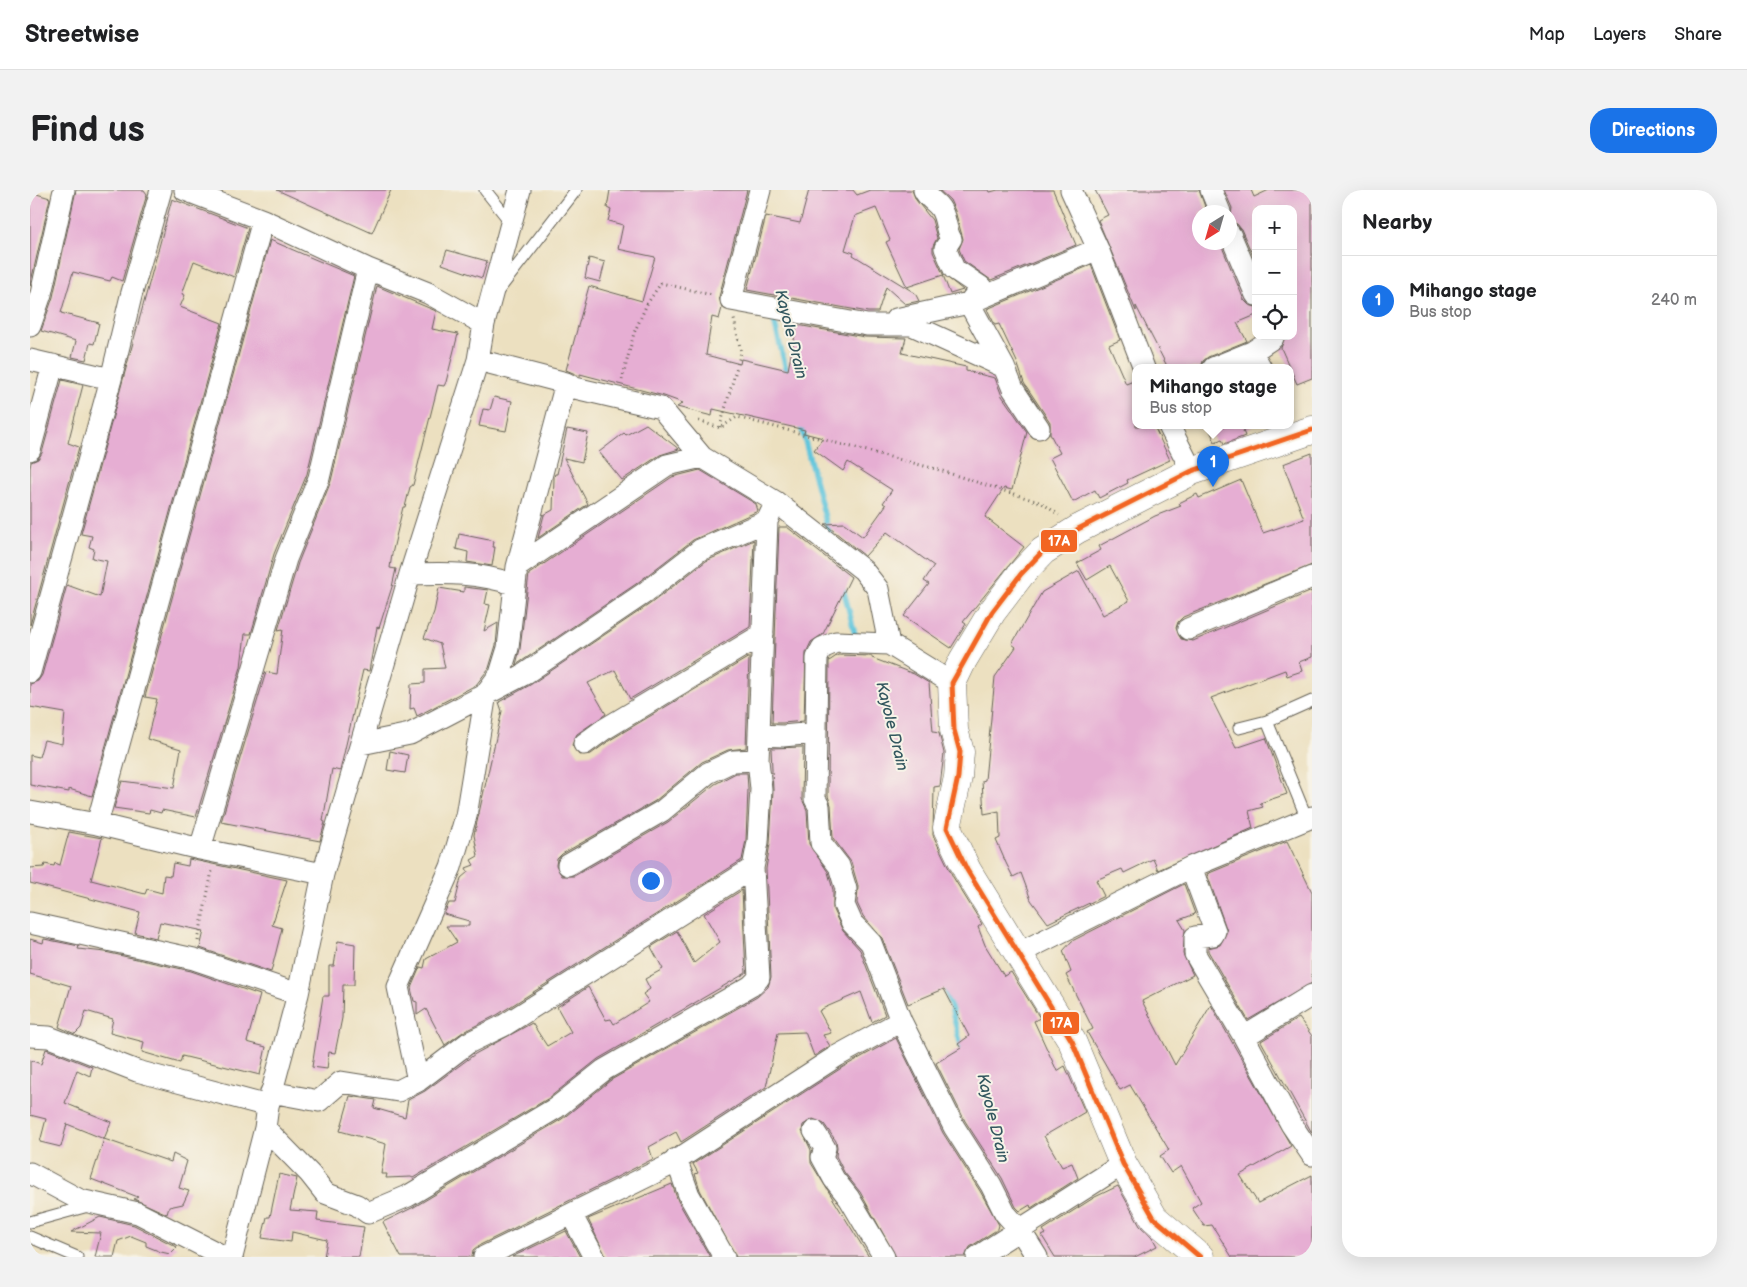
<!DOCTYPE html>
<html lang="en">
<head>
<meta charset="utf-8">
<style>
	body { margin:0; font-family:"Balsamiq Sans",sans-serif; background:#f2f2f2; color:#202124 }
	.controls { position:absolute; right:15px; top:15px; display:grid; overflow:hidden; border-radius:10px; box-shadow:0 5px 20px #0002 }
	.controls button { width:45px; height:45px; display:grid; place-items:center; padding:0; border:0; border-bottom:1px solid #e0e0e0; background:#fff; color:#202124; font:25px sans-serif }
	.compass { position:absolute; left:1162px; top:15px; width:45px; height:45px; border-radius:50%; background:#fff; box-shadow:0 5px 20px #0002; rotate:217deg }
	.you { position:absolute; left:620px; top:690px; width:18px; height:18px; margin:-12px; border:4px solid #fff; border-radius:50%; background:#1a73e8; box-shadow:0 0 0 8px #1a73e833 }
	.badge { display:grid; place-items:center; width:32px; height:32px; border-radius:50%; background:#1a73e8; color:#fff; font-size:16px; font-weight:700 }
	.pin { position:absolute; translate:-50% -41px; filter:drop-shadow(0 1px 2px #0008) }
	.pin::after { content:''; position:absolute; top:26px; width:18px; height:15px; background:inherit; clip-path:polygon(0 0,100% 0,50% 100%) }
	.popup { position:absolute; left:1102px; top:174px; width:162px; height:65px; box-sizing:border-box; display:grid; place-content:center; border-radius:10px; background:#fff; filter:drop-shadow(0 1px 4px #0005); font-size:16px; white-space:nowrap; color:#757577 }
	.popup b { font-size:19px; color:#202124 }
	.popup::after { content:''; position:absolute; left:50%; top:100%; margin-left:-10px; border:10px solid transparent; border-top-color:#fff }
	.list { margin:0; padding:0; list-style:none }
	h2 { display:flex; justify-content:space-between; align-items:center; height:65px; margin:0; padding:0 20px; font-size:21px }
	h2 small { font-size:16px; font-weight:400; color:#757577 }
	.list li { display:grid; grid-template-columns:32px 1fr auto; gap:15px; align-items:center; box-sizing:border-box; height:90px; padding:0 20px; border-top:1px solid #e0e0e0 }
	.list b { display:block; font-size:19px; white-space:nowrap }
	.list p { margin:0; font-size:16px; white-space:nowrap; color:#757577 }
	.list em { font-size:16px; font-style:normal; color:#757577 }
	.icon { flex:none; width:28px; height:28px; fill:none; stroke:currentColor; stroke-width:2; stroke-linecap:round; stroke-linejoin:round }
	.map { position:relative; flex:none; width:1282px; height:1067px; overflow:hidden; border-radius:20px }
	header { display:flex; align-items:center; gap:30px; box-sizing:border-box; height:70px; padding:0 25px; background:#fff; border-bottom:1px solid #e0e0e0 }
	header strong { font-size:24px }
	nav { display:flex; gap:28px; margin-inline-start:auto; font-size:18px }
	.intro { display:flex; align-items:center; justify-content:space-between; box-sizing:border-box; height:120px; padding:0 30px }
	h1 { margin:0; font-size:35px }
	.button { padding:12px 22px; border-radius:20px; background:#1a73e8; color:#fff; font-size:18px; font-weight:700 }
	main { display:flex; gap:30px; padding:0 30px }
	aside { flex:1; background:#fff; border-radius:20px; box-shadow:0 5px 20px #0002 }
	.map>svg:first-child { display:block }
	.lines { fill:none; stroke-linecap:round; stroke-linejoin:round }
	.stream { stroke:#5ec5db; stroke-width:5.5 }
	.building { fill:#e6aed3 }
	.service-casing { stroke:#656155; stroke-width:13 }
	.minor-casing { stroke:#656155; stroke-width:23 }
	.tertiary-casing { stroke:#656155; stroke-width:29 }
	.path { stroke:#656155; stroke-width:3; stroke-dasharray:1 4; stroke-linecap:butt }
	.service { stroke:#fff; stroke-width:11 }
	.minor { stroke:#fff; stroke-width:21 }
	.tertiary { stroke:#fff; stroke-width:28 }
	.bus-1-casing { stroke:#f7f3e8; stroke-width:9 }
	.bus-1 { stroke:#f26522; stroke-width:5 }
	.labels { text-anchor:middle; stroke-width:4; stroke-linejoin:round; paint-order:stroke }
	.water-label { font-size:16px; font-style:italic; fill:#33575f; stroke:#f7f3e8 }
	.line-badge { stroke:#f7f3e8; stroke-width:2 }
	.badge-label { font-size:14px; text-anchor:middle; font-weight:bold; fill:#fff }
</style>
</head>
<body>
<header>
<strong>Streetwise</strong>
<nav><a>Map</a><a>Layers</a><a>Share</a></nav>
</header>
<div class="intro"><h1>Find us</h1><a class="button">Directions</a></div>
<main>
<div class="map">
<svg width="1282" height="1067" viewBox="0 0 1282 1067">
	<rect width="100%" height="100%" fill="#f7f3e8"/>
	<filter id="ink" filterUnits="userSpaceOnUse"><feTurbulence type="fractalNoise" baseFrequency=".02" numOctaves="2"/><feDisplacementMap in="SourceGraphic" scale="10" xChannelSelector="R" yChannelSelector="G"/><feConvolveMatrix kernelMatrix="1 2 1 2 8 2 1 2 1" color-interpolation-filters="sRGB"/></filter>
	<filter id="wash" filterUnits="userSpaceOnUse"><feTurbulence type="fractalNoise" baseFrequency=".0096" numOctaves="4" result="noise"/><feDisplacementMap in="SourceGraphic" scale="20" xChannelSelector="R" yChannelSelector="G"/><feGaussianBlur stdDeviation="1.12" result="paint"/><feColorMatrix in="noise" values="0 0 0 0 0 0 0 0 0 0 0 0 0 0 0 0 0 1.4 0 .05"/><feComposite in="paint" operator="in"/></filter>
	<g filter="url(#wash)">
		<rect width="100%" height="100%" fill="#ece0c0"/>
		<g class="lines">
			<path class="stream" d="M742,123L758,187
				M770,232L800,347
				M812,394L826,448
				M917,801L932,860"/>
		</g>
		<g id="blocks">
			<path class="building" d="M46,0H114L117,4L92,91L82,87L80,91L43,82L31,123L69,133L64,154L60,153L56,170L42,167L46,151L11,141L23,107Z
				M247,0H361L342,43Z
				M580,0H717L689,107L692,118L689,129L682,127L676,165L710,174L711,169L758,180L767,135L835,147L876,148L872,163L936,177V181L965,188L972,206L997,242L982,300L974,298L955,327L994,357L933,432L936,434L921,458L874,426L899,394L894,391L904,376L857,342L835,366L795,334L814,333L833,347L856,315L853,313L862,300L818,272L813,281L784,260L793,248L774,243L775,240L683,219L682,226L647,217L653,213L634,206L550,184V186L536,180L559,96L612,111L625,67L588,59L593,35L578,31L581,20L577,18Z
				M779,0H823L827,5L840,0H882L886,10L902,30L907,48L903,56V62L913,84L933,100L920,104L913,85L877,97L856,52L860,50L846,18L825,26L815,60L824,63L823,65L885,103L889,111L875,114L856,97L848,122H838L717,100L736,26L770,33Z
				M909,0H959L960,2L968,0H1023L1046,55L961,90L934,71L929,59L933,49L925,21L920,10Z
				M1065,0H1169L1177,22H1170V52H1190L1214,110L1219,115L1226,117V125L1207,133L1217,151L1178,167L1173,171L1171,178H1138L1106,116V121L1068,30L1078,25Z
				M1194,0H1221L1224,7L1239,0H1282V188L1267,194L1251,158L1255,146H1263V19H1226V73L1211,39L1207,34L1200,32L1202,18Z
				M0,2L20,8L0,96Z
				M142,9L218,38L204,87L164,71L152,104L155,105L150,117L192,133L62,606L39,599V602L0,595V565L9,567L14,550L32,554L35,523L0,517V494L8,491L12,485L37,395L70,407L77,371L62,368L64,359L59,357L62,346L51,344Z
				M240,50L324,86L277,284L244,364L221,444H215L211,477L166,627L132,620L131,623L120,620L119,623L84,618L92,591L144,598L151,559L117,549L127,509L115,507Z
				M417,60L457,71L452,88L412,74Z
				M559,68L575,72L570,92L555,88Z
				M1061,75L1090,150L1079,155L1096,194L1106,190V236H1124L1140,270L1097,290L1098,293L1069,308L1065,300L1043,312L1020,268L1030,263L1020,244V232L994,193L987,172L969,134L965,135L957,119Z
				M347,96L406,121L402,139L428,144L416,192L414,196L408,195L383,295L380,297L375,317H373L362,364L360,378L366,379L362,397L349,438L347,437L339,481L333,480L310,581L302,579L293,631L295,632L290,651L191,632L236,482L247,484L253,439L248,440L268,373L301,291Z
				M32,190L53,195L38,253L49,257L0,435V278L1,272L8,269L12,263Z
				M464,207L482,211L476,241L449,236L453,219L460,220Z
				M616,234L649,259L630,265L592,290L569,262L594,243L596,245Z
				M1178,236H1224L1213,241L1215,246L1194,254L1192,249L1185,252Z
				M537,239L558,243L552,272L534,268L558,314L508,348L514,325L523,320L524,287L525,284H527Z
				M1282,263V375L1153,427L1148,432L1146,438L1151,449L1163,451L1282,401V467L1269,472L1272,481L1257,486L1255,480L1181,508L1206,558L1236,548L1257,604L1230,613L1233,617L1219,621L1223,638L1128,680L1123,669L1094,683L1092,679L1066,690L1074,706L1018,733L1001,710L991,683L983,687L976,673L966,650L970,648L969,621L954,624L952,591L955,590L965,487L986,457L982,454L1012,402L1049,381L1073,425L1099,411L1080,376L1057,390L1047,373L1071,360L1069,356L1125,326L1151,316L1149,313L1167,304L1169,308L1211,290L1233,343L1274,329L1253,274Z
				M670,280L726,314L728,321L663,350L606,394L486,475L490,459L499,384L642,287Z
				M749,337H757L821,387L793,444L781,452L776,463L774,531L753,533H742Z
				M429,344L464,351L463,357H465L462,376L437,372L438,362L426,359Z
				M724,350L720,437L600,509L585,480L558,493L576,524L547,544L542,555L549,565L561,564L580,550L719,467L716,558L698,560L672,572L625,611L532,664L527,669L526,675L532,686H544L638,632L685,594L706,583H717L718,599L716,650L712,670L467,825L433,842L415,855L396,819L387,825V812L384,811L381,798L390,777L394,778L396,769L427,752L416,736H439V731L414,724L419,713H425L431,688L438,682L436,678L444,675L441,670L448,666L444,645L472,521L469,512L500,495L620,414L676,371Z
				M434,397L458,400L455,414L460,415L454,441L468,433L466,455L459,478L446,495L387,526L384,518L380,519L381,494L395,493V479L415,478L410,454L394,448L404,422L409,398L434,402Z
				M808,465L842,466V468L884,484L899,493L903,542L909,543L914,563L910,596L904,597L903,645L923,687L952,734L948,737L955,755L974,786L981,782L1010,828L1004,831L1027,881L1035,876L1055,922L1014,946L1032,977L1042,973L1048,988L1001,1018L1000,1015L990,1021L986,1017L972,988L935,931L906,873L931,858L928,854L939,846L914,799L878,814L852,748L833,726L827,713L828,696L821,672L803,648L801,615L798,606L799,471Z
				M773,557L772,609L777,620L779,654L798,682L803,700V720L813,741L830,760L855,825L842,832L831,802L794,818L789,821L801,843L793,845L800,856L784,866L775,842L748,843L736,897L651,952L646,942L619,957L623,969L448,1056L443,1060L442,1067H371L353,1032L384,1017L532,929L581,890L727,807L738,797L741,787L736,679L740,653L743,600L741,558Z
				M360,561L378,565L375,583L357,580Z
				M39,642L72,648L61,690L115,704L117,699L132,703L134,685L141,686L143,673L158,676L159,669L257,690L242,735L252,738L241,782L170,758L174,741L130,732L126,748L105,743L110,722L0,693V678L14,677L15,674L24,676L25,673L30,675Z
				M1257,651L1282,702V793L1218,830L1178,761V758L1190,755L1197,741L1177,684Z
				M1154,694L1165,724L1149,730L1155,740L1153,764L1163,785L1112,811L1145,875L1181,815L1261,956L1210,985L1228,1013L1282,985V1067H1202L1182,1035L1174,1036L1162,1018L1171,1012L1151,976L1141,983L1130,966L1139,960L1100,895L1090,900L1057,842L1063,839L1036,785L1041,782L1033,761L1042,751Z
				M712,700L716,783L568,869L519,908L383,988L381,987L356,988L357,984H351L356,954L310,941L320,906L346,910L344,918L375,927L378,910L395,901L445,864L502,833L517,856L541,842L527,817L558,797L576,830L581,829L584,834L619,812L613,804L620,799L615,789L633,779L621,757L647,741L664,773L690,752L674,724Z
				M0,749L13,753L14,749L49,756L48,759L75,762L161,781L230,805L217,852L236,857L230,885L152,866L150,873L112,862L114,852L80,843L83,829L56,821L51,838L45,844L29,837L41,796L0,784Z
				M308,751L325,754L324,795H313L312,828L305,863L299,862L297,879L282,877L293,806H299V776H304Z
				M1269,828L1282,846V943L1231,851Z
				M866,848L913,943L950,1001L969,1035L968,1039L940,1057L935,1067H866L830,1002L814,982L806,966L807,957L806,951L794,934L783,929L773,935L772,941L781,960V973L839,1067H706L670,1000L665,984L668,983L663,974L813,877Z
				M16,859L62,877L60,886L47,880L35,913L81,932L74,949L37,934L31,957L10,952L16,929L0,925V870L11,874Z
				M74,949L141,972L143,964L157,971L149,998L159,1001L153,1014L139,1017L137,1024L104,1009L108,1007L61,989Z
				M249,984L267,988L260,1020L288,1022L287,1031L334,1037L329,1067H294L297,1050L262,1042L261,1052L232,1048L237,1027H240Z
				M642,994L648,1011L680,1067H576L558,1029Z
				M1088,996L1110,1036L1122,1047L1127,1056L1105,1067H1025L1012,1046L1016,1044L1013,1040L1065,1007Z
				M70,1027L104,1035L147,1057L140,1064L131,1062L116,1056V1052L101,1046L88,1051L84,1067H65L71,1043L41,1042Z
				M536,1041L550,1067H482Z"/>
		</g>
	</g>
	<g filter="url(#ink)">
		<use href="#blocks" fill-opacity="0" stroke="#656155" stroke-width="1"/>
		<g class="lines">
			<g class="service-casing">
				<path id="service" d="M455,0L482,34
					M468,101L546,0
					M1237,531L1282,511
					M1209,538L1237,531L1277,629
					M0,1032L58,1016
					M0,1047L47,1067"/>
			</g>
			<g class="minor-casing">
				<path id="minor" d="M155,0L233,30L338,79L398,103L454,134
					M730,0L701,110L837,135H882L974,177
					M894,0C898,9 905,11 910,18C917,28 915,40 921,49L915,58L924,79L951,97L939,113L974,177L983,199L1009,238
					M1041,0L1068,59L1114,178
					M1181,0L1190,22
					M1200,44L1226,105
					M866,129L939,113L1068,59
					M0,136L11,104L34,0
					M0,170L81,189
					M448,170L536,193L545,198L631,218L672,267L746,312L833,380L848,399L859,454
					M1183,178L1222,162
					M1231,178L1222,162L1243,148L1242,146
					M1139,236L1162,281
					M0,260L23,175
					M487,377L637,275L672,267
					M380,384C418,383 447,382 483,394
					M1158,439L1282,387
					M0,482L81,189L101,106L131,0
					M922,493L859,454L806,452L792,458L787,468L785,609L789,616L791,653L809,676L816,699L814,715L822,733L841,753L871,831L924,937L961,995L975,1023L990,1040L1007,1067
					M729,545L753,546L784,543
					M331,554L380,544L493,485L613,404L670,360L737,331
					M554,554L573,540L733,444
					M0,622L67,634L170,659L293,684
					M67,634L233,30
					M170,659L256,369L289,288L338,79
					M538,675L632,621L678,583L703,571L728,570
					M1161,677L1185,741L1183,745L1165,747V764L1214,847L1261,934L1282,965
					M0,733L164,769L268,804
					M989,763L1161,677L1282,627
					M0,846L19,847L107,881L238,916
					M1214,847L1282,805
					M388,891L368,797L421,677L436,626L456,503L470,484L478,458L487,377L536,193
					M241,902L289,911L311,892L368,901L388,891L438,853L473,836L723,678
					M235,938L280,984L295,1003L327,1015L338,1023L378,1006L526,918L574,880L721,796L729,788L723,678L728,652L731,599L728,570L737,331L746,312
					M784,941L795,958L792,967L804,989L819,1008L854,1067
					M646,969L659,1005L694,1067
					M0,983L50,1010L108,1023L195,1067
					M541,1024L564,1067
					M202,1067L235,938L238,916L268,804L293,684L380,384L448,170L454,134L490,0
					M454,1067L636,977L807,866L871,831
					M947,1067L1093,974"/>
			</g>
			<g class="tertiary-casing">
				<path id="tertiary" d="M1170,1067L1124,1028L1093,974L1042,851L937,680L917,638L928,587L930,562L924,540L922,493L933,470L962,422L991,384L1013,361L1048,339L1162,281L1282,240"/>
			</g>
			<path class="path" d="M592,190L604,143L617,114L631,93L682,105
				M669,231L690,238L707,227L906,279L1012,313L1029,325
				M690,237L711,162L704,129
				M168,751L182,681"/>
			<use href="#service" class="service"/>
			<use href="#minor" class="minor"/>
			<use href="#tertiary" class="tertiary"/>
			<g class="bus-1-casing">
				<path id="bus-1" d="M1170,1067L1124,1028L1093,974L1042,851L937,680L917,638L928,587L930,562L924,540L922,493L962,422L991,384L1013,361L1048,339L1162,281L1282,240"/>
			</g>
			<use href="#bus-1" class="bus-1"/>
		</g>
	</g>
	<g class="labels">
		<g class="water-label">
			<text transform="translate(762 144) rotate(76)" y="6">Kayole Drain</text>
			<text transform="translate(863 536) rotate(76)" y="6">Kayole Drain</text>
			<text transform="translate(964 928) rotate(76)" y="6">Kayole Drain</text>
		</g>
	</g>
	<g class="line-badge">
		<rect x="1010" y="339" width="38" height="24" rx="5" fill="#f26522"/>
		<rect x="1012" y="821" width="38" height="24" rx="5" fill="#f26522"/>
	</g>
	<g class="badge-label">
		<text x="1029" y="356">17A</text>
		<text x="1031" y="838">17A</text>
	</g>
</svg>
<div class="controls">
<button>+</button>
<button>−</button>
<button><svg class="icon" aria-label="locate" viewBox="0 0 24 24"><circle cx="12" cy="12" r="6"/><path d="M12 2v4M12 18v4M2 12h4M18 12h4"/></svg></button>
</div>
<svg class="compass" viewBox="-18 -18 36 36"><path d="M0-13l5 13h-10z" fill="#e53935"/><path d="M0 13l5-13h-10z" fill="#757577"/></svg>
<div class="you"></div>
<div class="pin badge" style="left:1183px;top:297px">1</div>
<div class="popup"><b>Mihango stage</b>Bus stop</div>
</div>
<aside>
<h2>Nearby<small></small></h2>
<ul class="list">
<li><span class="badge">1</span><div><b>Mihango stage</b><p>Bus stop</p></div><em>240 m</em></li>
</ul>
</aside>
</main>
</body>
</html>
